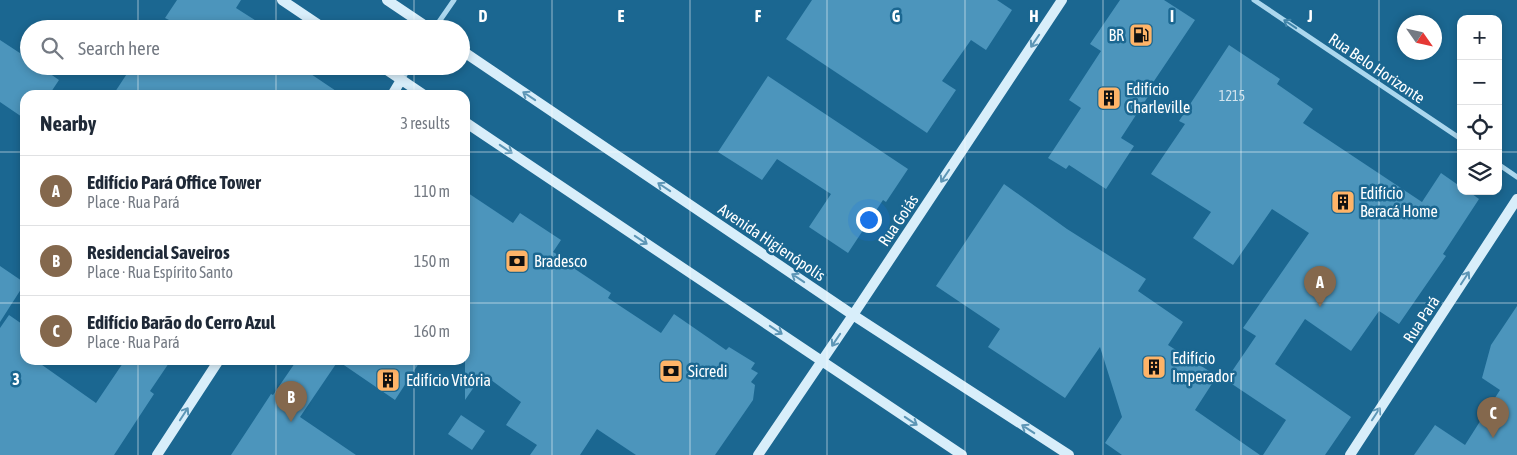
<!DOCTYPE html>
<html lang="en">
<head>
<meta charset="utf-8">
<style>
	body { margin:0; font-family:"Asap Condensed",sans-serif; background:#f2f2f3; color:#1f2937 }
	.controls { position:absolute; right:15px; top:15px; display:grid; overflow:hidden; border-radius:10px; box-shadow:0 2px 8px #0003 }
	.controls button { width:45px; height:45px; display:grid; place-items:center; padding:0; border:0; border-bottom:1px solid #e0e1e3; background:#fff; color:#1f2937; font:25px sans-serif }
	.compass { position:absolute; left:1397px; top:15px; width:45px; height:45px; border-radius:50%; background:#fff; box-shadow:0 2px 8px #0003; rotate:124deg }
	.you { position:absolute; left:868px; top:219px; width:18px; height:18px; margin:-12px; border:4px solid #fff; border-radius:50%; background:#1a73e8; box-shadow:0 0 0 8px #1a73e833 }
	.badge { display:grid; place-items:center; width:32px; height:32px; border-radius:50%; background:#84684d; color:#fff; font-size:16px; font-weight:700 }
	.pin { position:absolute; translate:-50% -41px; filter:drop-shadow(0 1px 2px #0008) }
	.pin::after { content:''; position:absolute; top:26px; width:18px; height:15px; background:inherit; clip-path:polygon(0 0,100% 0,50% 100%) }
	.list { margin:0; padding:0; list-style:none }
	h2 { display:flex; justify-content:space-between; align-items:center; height:65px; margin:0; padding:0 20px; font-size:21px }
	h2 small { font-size:16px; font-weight:400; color:#747a83 }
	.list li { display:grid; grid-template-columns:32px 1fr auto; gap:15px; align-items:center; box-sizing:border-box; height:70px; padding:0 20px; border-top:1px solid #e0e1e3 }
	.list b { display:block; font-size:19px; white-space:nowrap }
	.list p { margin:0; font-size:16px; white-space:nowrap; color:#747a83 }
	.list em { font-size:16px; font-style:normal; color:#747a83 }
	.icon { flex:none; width:28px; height:28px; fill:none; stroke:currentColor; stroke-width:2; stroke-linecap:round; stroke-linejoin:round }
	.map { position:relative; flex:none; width:1517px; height:455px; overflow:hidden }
	.search { position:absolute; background:#fff; box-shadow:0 2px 8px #0003; left:20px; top:20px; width:450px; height:55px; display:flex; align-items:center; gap:12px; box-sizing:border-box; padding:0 18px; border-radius:28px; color:#747a83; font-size:19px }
	.panel { position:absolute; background:#fff; box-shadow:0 2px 8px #0003; left:20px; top:90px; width:450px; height:275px; border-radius:15px }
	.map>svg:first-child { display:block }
	.building { fill:#4c95bc }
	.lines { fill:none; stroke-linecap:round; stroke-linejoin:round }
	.street { stroke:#abd7ee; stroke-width:5 }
	.secondary { stroke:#d8eefa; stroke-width:10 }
	.oneway { stroke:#3f83a8 }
	.oneway2 { stroke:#5d96b6 }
	.grid { fill:none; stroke:#fff; stroke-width:1; stroke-opacity:0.55 }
	.labels { text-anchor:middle; stroke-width:5; stroke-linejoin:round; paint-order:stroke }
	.number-label { font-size:14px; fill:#d2e4ee }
	.poi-label { font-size:16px; fill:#fff; stroke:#1b6791; text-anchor:start }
	.street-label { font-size:16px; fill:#fff; stroke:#1b6791 }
	.grid-label { font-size:16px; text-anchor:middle; font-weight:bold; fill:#fff; stroke:#1b6791; stroke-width:5; stroke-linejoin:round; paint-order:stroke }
</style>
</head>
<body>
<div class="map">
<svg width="1517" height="455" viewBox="0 0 1517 455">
	<rect width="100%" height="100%" fill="#1b6791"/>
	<path class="building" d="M177,0H241L236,8L269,29H163L169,20L165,18Z
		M812,0H997L1012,10L986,50L971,40L942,81L956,90L927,133L786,39Z
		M1120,0H1164L1195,20L1146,93L1149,95L1121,138L1134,146L1106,189L1069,165L1066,169L1048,158L1081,108L1069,100L1101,51L1090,44Z
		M0,40L29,59V66H39L59,80L49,95H25V119L0,102Z
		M1229,45L1280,79L1277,84L1313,109L1303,123L1422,202L1441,173L1461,187V191H1468L1479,199L1443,254L1446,256L1399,324L1379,311L1351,351L1305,319L1275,364L1351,417L1325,455H1263L1286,420L1226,380L1256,336L1243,328L1309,233L1272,209L1233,265L1193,238L1211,212L1151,174L1185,124L1179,121Z
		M132,66H299L342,95H113Z
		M768,76L908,169L886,202L883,200L848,253L809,227L831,194L777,159L762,180L718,152Z
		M1004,184L1067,229L1146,279L1138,291L1183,322L1168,345L1217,376L1195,410L1260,455H1122L1105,443L1122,417L1100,347L1065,398L988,347L1000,329L936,286Z
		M465,191L513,223L520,213L561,240L553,252L577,266L575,269L611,293L608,298L661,333L674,314L726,350L729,347L755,363L751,369L758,373L751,382L755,385L753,400L715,455H636L597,429L580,455H530L537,445L506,425L521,402L483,374L465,400Z
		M0,266L25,283L0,322Z
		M1517,306V455H1414L1435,425L1465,445L1500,390L1482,378L1491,345Z
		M9,315L25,326V360H35L96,403L125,360H171L150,391L154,394L114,455H0V328Z
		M297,360H421L395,400L338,361L300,417L356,455H231L271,394L273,395Z
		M461,415L485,431L472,450L448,434Z"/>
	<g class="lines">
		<path class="street" d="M1254,0L1461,139
			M434,29L454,0
			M402,80L410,66
			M1498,164L1517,177"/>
		<path class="secondary" d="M282,0L325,29
			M387,0L430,29
			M461,50L853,315L1069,455
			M381,66L424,95
			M392,95L401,80
			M465,122L962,455
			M157,455L219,360
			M758,455L853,315L1062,0
			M1350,455L1517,199"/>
	</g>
	<defs><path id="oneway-shaft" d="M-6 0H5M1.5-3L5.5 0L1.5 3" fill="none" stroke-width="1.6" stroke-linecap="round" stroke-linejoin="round" transform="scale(1.25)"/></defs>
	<use class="oneway" href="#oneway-shaft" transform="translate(1290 24) rotate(-146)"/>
	<g class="oneway2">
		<use href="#oneway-shaft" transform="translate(1035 41) rotate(124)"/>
		<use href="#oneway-shaft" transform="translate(529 96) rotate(-146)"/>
		<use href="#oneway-shaft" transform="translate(506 149) rotate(34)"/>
		<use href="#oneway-shaft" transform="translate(945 176) rotate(124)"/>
		<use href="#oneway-shaft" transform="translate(664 187) rotate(-146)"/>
		<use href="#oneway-shaft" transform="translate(641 240) rotate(34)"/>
		<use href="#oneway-shaft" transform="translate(798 278) rotate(-146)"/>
		<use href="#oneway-shaft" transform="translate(1465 278) rotate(-57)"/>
		<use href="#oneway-shaft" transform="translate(776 330) rotate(34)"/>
		<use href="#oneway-shaft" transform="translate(836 340) rotate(124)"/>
		<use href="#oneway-shaft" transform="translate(184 414) rotate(-57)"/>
		<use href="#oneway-shaft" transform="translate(1376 414) rotate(-57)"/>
		<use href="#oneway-shaft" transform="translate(911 421) rotate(34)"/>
		<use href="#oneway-shaft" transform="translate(1028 429) rotate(-147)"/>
	</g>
	<path class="grid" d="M138,0V29M276,0V29M414,0V29M552,0V455M690,0V455M827,0V455M965,0V455M1103,0V455M1241,0V455M1379,0V455M138,66V95M276,66V95M414,66V95M0,152H25M465,152H1461M1498,152H1517M0,303H25M465,303H1517M138,360V455M276,360V455M414,360V455"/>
	<defs>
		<g id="fuel-square" transform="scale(1.25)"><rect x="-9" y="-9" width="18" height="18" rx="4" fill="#ffb468" stroke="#1b6791"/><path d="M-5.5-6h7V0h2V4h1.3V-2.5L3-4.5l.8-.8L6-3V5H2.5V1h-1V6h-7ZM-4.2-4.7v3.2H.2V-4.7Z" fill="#111"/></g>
		<g id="building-square" transform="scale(1.25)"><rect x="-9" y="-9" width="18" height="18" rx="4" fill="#ffb468" stroke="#1b6791"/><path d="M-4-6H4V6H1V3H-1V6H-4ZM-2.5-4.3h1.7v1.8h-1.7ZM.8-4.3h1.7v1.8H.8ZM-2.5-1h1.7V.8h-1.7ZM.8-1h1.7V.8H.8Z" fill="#111"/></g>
		<g id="bank-square" transform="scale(1.25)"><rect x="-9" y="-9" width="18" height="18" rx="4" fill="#ffb468" stroke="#1b6791"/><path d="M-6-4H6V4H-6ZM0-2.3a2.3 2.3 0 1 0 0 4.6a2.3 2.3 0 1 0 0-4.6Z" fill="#111"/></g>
	</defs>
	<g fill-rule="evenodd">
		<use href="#fuel-square" x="1141" y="35"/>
		<use href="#building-square" x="1109" y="98"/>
		<use href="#building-square" x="1343" y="202"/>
		<use href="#bank-square" x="517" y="261"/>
		<use href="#building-square" x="1154" y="367"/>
		<use href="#bank-square" x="671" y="371"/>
		<use href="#building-square" x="388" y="380"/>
	</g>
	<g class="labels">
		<g class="number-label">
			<text x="1232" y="101">1215</text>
		</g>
		<g class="poi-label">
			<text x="1124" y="41" text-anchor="end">BR</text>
			<text x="1126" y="95">Edifício<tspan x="1126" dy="18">Charleville</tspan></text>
			<text x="1360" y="199">Edifício<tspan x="1360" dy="18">Beracá Home</tspan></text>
			<text x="534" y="267">Bradesco</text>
			<text x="1172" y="364">Edifício<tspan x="1172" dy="18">Imperador</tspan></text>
			<text x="688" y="377">Sicredi</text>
			<text x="406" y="386">Edifício Vitória</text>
		</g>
		<g class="street-label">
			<text transform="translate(1377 68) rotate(34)" y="6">Rua Belo Horizonte</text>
			<text transform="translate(898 220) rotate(-56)" y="6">Rua Goiás</text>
			<text transform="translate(772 242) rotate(34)" y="6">Avenida Higienópolis</text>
			<text transform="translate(1421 319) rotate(-57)" y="6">Rua Pará</text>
		</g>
	</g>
	<g class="grid-label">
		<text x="483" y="22">D</text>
		<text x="621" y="22">E</text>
		<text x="758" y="22">F</text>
		<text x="896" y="22">G</text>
		<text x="1034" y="22">H</text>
		<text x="1172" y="22">I</text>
		<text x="1310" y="22">J</text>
		<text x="16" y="385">3</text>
	</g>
</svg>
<div class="controls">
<button>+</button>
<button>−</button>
<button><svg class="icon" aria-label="locate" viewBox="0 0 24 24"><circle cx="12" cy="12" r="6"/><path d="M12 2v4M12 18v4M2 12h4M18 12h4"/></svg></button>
<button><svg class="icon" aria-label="layers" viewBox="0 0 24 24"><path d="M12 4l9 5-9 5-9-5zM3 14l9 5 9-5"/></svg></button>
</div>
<svg class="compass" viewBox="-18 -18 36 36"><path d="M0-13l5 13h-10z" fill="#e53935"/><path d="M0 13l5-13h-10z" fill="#747a83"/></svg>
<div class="you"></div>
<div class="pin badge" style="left:1320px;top:307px">A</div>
<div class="pin badge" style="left:291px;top:422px">B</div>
<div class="pin badge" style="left:1493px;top:438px">C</div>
<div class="search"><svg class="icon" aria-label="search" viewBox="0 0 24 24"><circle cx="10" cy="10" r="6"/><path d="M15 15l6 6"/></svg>Search here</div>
<section class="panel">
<h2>Nearby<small>3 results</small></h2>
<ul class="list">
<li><span class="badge">A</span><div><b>Edifício Pará Office Tower</b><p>Place · Rua Pará</p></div><em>110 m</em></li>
<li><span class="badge">B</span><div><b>Residencial Saveiros</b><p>Place · Rua Espírito Santo</p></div><em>150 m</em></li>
<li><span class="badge">C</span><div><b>Edifício Barão do Cerro Azul</b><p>Place · Rua Pará</p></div><em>160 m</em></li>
</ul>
</section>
</div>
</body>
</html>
